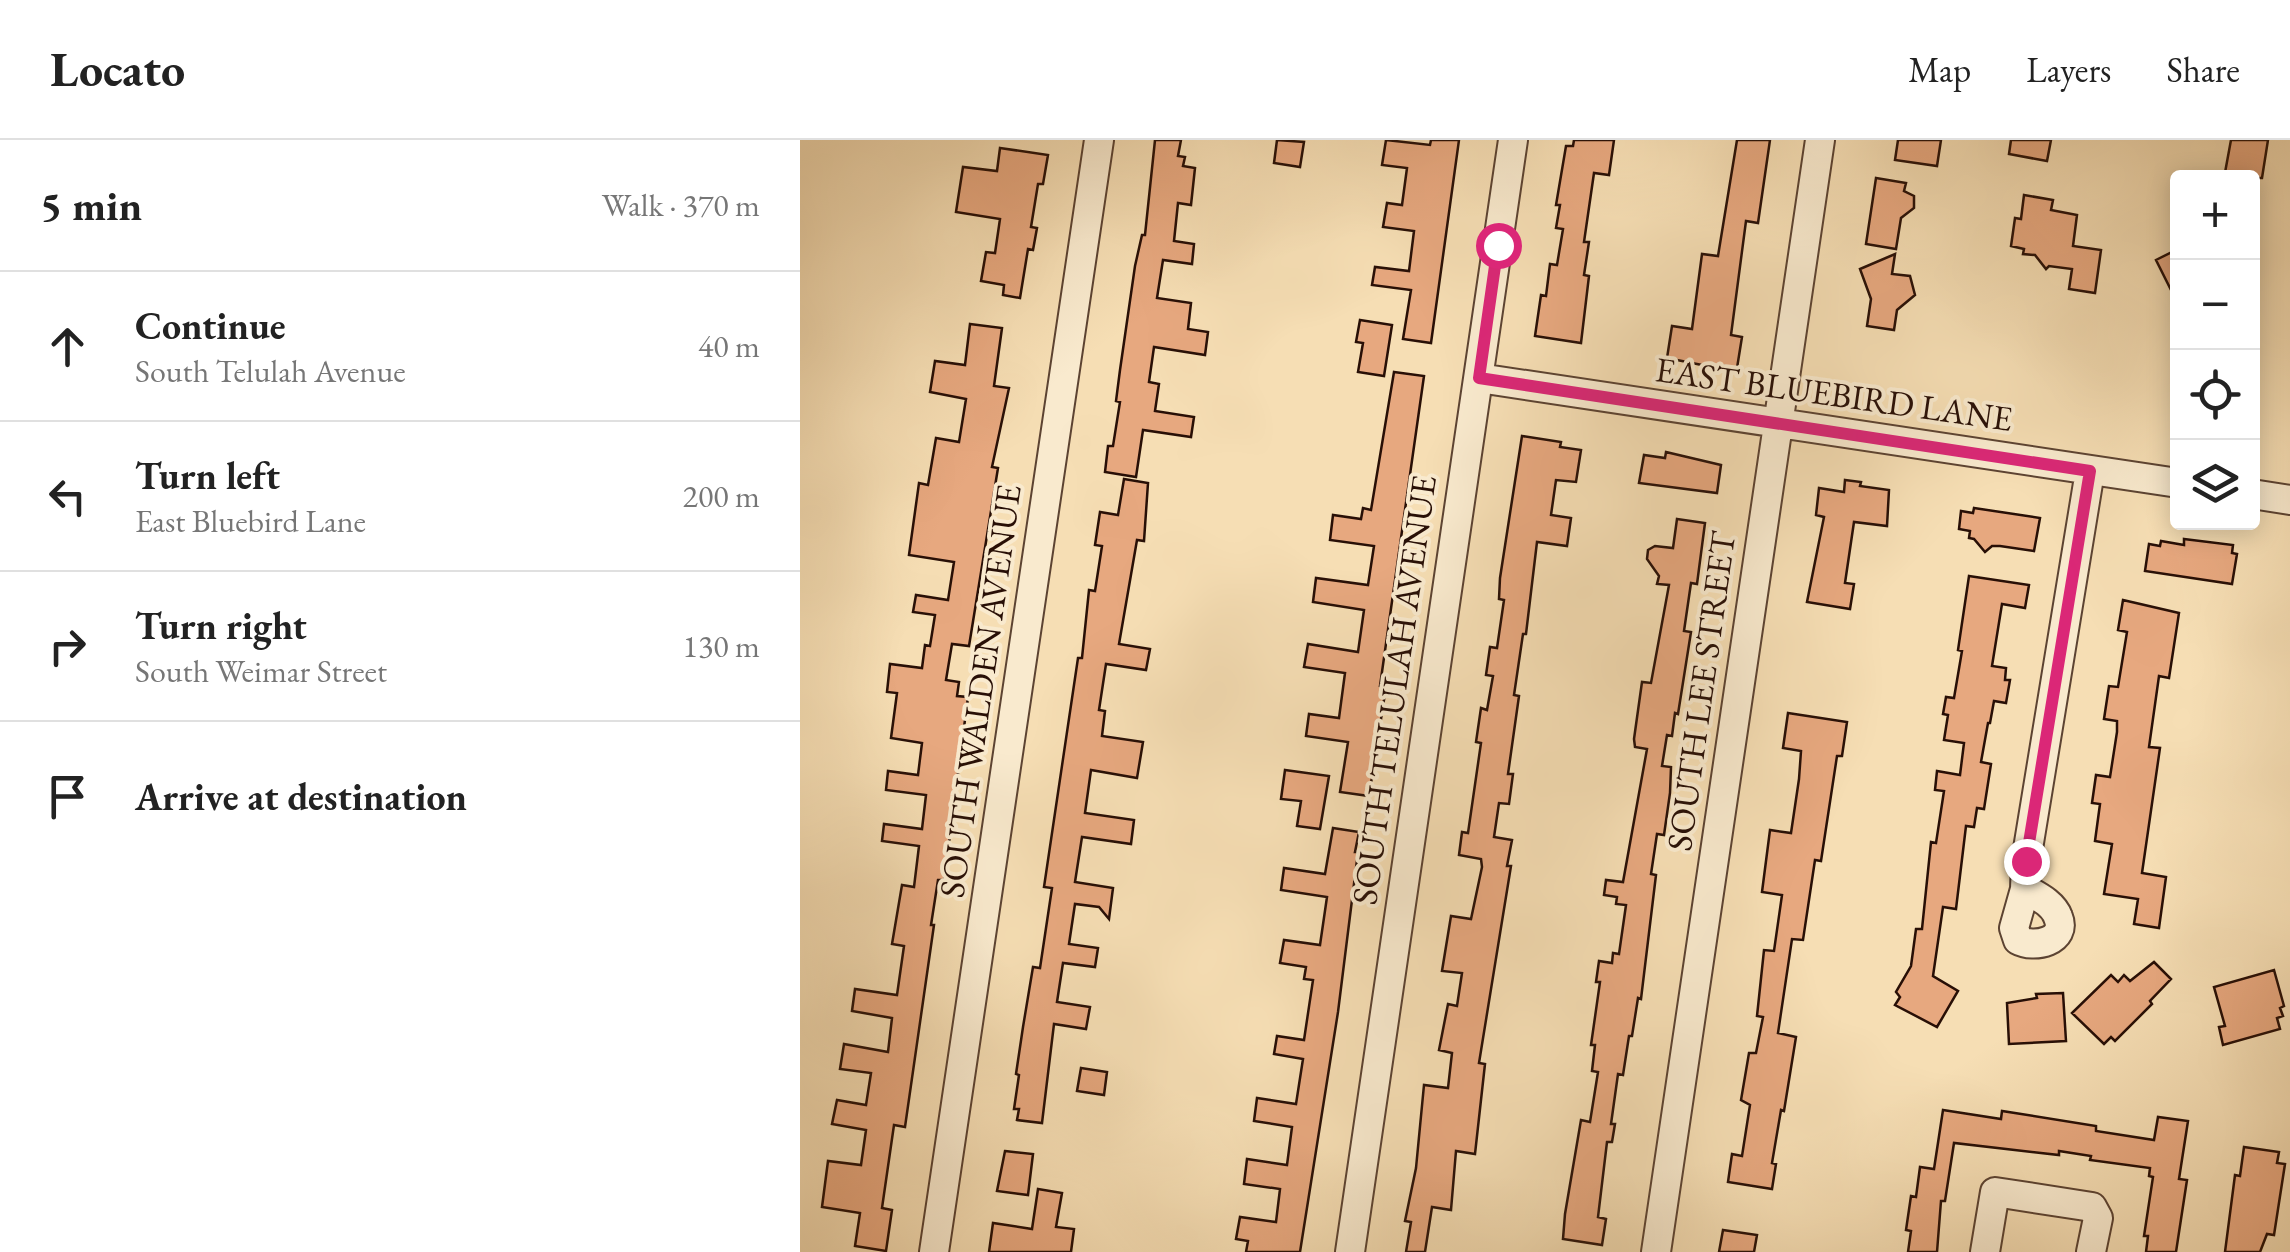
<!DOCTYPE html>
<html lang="en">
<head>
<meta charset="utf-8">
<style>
	body { margin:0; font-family:"EB Garamond",serif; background:#f2f2f2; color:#222 }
	.controls { position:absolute; right:30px; top:30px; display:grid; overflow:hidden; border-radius:10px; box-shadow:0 5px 25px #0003 }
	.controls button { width:90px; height:90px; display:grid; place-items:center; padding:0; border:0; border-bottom:2px solid #e0e0e0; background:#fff; color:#222; font:50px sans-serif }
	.stop { position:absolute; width:30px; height:30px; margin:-22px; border:8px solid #db2777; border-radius:50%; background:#fff }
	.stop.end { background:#db2777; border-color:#fff; box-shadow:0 2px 10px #0008 }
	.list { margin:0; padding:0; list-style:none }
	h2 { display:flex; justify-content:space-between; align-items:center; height:130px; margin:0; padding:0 40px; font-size:42px }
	h2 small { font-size:32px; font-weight:400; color:#767676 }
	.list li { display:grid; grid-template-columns:65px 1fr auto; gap:30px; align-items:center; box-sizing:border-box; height:150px; padding:0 40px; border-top:2px solid #e0e0e0 }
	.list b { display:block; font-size:38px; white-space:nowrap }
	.list p { margin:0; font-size:32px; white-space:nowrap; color:#767676 }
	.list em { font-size:32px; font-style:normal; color:#767676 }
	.icon { flex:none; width:55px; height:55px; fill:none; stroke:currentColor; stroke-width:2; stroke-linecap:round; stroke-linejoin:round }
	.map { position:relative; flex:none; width:1490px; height:1112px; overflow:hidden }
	header { display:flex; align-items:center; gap:60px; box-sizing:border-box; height:140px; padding:0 50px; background:#fff; border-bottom:2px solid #e0e0e0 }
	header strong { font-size:48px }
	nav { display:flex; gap:55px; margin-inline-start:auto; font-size:35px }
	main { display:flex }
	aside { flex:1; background:#fff }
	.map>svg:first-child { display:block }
	.building { fill:#e7a87f; stroke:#280f06; stroke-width:2.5 }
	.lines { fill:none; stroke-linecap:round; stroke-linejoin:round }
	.minor-casing { stroke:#5c4332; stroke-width:32 }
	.minor { stroke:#f9eace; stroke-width:28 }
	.route { stroke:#db2777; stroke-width:12 }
	.labels { text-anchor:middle; stroke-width:8; stroke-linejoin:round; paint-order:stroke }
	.street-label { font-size:35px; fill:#280f06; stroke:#f9eace }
</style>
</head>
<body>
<header>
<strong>Locato</strong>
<nav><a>Map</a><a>Layers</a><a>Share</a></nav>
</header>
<main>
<aside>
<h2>5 min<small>Walk · 370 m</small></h2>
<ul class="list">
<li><svg class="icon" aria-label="ahead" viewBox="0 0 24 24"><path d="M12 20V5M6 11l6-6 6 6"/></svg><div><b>Continue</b><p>South Telulah Avenue</p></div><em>40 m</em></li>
<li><svg class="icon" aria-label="left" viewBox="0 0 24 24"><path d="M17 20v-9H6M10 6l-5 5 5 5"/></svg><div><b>Turn left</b><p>East Bluebird Lane</p></div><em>200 m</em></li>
<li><svg class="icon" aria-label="right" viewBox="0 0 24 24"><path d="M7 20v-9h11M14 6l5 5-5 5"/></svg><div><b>Turn right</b><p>South Weimar Street</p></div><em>130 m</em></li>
<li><svg class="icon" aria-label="arrive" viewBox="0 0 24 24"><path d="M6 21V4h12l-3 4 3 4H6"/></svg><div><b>Arrive at destination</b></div></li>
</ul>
</aside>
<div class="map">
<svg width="1490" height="1112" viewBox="0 0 1490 1112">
	<rect width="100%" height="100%" fill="#f6deb4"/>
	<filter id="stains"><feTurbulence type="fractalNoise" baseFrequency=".002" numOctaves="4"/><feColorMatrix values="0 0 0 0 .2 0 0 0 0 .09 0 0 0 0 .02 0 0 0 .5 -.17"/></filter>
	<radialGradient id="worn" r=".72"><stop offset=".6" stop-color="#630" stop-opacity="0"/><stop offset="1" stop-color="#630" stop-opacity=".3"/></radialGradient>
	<path class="building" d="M355,0H381L378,16L385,17L383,26L395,28L391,65L378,63L374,101L394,104L392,124L363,120L357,158L391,163L388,189L408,192L405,215L354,207L349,242L359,244L355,271L394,277L391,297L343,290L336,337L305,332L308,306H313L320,262L316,261L320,230L335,126L342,95H345Z
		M477,0L504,2L500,27L474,23Z
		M586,0L630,5L631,0H659L631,203L603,199L611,150L572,145L575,127L609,131L614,91L583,87L587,63L602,65L607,28L582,25Z
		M774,0H814L809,35L794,33L784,102H789L784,135L789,136L781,203L735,196L741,155L746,156L750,124L757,125L763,89L756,88L760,65H756L766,6H773Z
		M937,0H970L958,83L946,81L931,195L942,197L937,228L918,225L917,228L867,218L872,186L892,189L902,114L918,116Z
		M1098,0H1141L1137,26L1095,20Z
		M1211,0H1251L1247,21L1209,14Z
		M1431,0H1468L1462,38H1424Z
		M200,8L248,15L243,44H238L231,87L237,88L233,110L228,109L220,158L203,155L204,145L181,141L186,112L195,113L200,79L156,72L163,27L197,31Z
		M1076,38L1106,43L1104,51L1114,56V68L1101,78L1096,109L1066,104Z
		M1224,55L1253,60L1251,70L1277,75L1273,106L1301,110L1295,153L1269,149L1272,129L1249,126L1246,129L1235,115L1223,114L1224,109L1211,106L1215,78L1221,79Z
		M1378,109V164L1356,120Z
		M1095,114L1092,134L1110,136L1115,155L1097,170L1094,190L1067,186L1071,159L1060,129Z
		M560,180L592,185L584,236L558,232L563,203L556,202Z
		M170,184L202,188L194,246L209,248L192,327L198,328L169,506L152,504L146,540L159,542L157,556L168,557L144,740H138L131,785H134L105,987L94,985L82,1068L92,1070L86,1111L55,1106L60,1073L22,1067L28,1021L61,1025L66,990L32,984L37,960L66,965L71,933L40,929L44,904L88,912L92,878L52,871L55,849L97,855L104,806L92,804L102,745L114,747L119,706L82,701L84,684L122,689L126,655L86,650L88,631L118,635L122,603L91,598L97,553L87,552L90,524L122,528L125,505L130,506L135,475L113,472L116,455L148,460L154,422L109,415L119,343L128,345L136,298L159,302L166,259L130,252L135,221L165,225Z
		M594,232L624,236L580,546L586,547L569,656L540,652L548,602L506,596L509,574L539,578L545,533L504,527L508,504L558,512L564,470L513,462L516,438L568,445L574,406L530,400L533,375L561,379L563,368L571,370Z
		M722,296L761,302L760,307L781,310L776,342L756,340L751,375L771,378L767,406L737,402L726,494H723L714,555L719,556L708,634H713L709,664L699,663L694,697L712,700L707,726H711L679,923L685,924L675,1014L656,1011L651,1070L632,1067L625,1112H606L611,1082L605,1081L616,1028L624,945L648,948L652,913L639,910L648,864L657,866L662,833L642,831L651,776L671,779L682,727L681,719L659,715L662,692L668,693L681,603L676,602L681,568L687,570L693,536L686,535L690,507L697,508L704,460L699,459L700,438Z
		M866,312L921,325L917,353L839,343L844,315L865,318Z
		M324,339L348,343L344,401L337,400L319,504L350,509L346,530L306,524L299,570L305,571L302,596L343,602L337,638L291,630L285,673L334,680L331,704L282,697L275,742L313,748L309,779L299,767L275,764L269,804L298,808L295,827L263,823L257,862L290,867L286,889L254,884L242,983L217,980L219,969H214L219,935L216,934L223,887L233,827L240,828L252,748L244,747L278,518H282L289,450L295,451L302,406L295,405L300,372L318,375Z
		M1045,340L1061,342L1060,346L1089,350L1087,386L1054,382L1045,443L1054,444L1050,469L1007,462L1024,377L1016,375L1019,348L1044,352Z
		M1174,368L1240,378L1234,411L1200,406H1192L1185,412L1174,399L1169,398L1170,391L1159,389L1161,371L1173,373Z
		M877,379L905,383L897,444L891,443L884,491L891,492L878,574L875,573L872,596L867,595L862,626L871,627L870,653L864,695L857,694L851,734L856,735L841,859L838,858L832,896H829L823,935L818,934L811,984H815L812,1002H807L798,1077L806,1079L802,1105L763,1099L765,1074L781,980L790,982L798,932L792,931L795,905H791L800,842H796L799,821L812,823L813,813L819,814L826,765L816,764L817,757L804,755L806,740L823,742L847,609L835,607L834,599L842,542L851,543L869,445L857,444L859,436L847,419L848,410L855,406L873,408Z
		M1384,399L1433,405L1432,413L1437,414L1432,444L1345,431L1349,404L1360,406L1361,401L1384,405Z
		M1169,436L1229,445L1225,468L1202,464L1192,526L1206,528L1205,540H1210L1206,563L1194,561L1190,583H1188L1181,622L1191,624L1184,669L1177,668L1174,687L1166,686L1156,769L1143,767L1133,836L1158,851L1137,887L1095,865L1100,857L1096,852L1111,826L1116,789H1122L1131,702L1136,703L1144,651L1135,650L1137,631L1160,635L1164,603L1144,600L1148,575L1143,574L1146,557L1154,558L1162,511L1158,510Z
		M1323,460L1379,473L1369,538L1359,536L1349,607L1360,608L1342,733L1366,737L1359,788L1334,784L1338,759L1304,754L1312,704L1295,701L1300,664L1292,663L1296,635L1310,637L1317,592V581L1304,579L1309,546L1318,547L1327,492L1318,490Z
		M988,573L1047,582L1042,616H1037L1021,721L1015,720L1003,800L992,799L978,893L996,897L984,971L981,970L972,1023L976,1024L972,1049L928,1042L932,1014L942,1016L950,965L941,960L949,913H956L963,877L957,876L964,810L974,811L982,755L962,752L970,690L991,693L999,639L1001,611L983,608Z
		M485,630L529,636L520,689L497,686L501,661L481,659Z
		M533,688L559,692L555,712H558L538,872L500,1112H446L448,1101L436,1099L440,1077L476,1082L480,1049L444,1044L447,1019L487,1025L492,987L454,981L457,958L496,964L503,919L474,914L477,896L504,900L513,840L504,839L506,827L480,823L484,800L520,805L527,757L481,750L484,728L525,734Z
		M1354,822L1371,839L1350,861L1352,864L1315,901L1311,897L1304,904L1272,873L1311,835L1318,842L1324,835L1330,841Z
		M1474,830L1484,866L1480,868L1483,876L1477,878L1480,889L1423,905L1419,887L1425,886L1414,847Z
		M1263,853L1266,901L1209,904L1207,863L1237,858L1236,854Z
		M281,928L307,932L304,955L277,951Z
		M1143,970L1201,979L1202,971L1296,986V991L1354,1000L1358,977L1388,981L1379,1039L1387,1040L1376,1112H1346L1348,1096H1344L1353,1037L1349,1036L1350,1028L1290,1020L1291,1016L1259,1011V1015L1154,1003L1145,1061H1141L1137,1112H1108L1111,1091L1106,1090L1111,1056L1116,1057L1120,1027L1134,1029Z
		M1444,1007L1479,1012L1477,1023L1485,1024L1474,1095L1467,1094L1460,1112H1425L1435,1035L1440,1036Z
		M205,1011L233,1014L228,1055L197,1051Z
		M238,1049L262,1053L256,1087L274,1089L271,1112H189L193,1083L232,1089Z
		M923,1090L957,1095L954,1112H919Z"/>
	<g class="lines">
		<g class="minor-casing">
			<path id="minor" d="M679,238L1378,343
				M1452,354L1490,360
				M1225,749C1237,756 1253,763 1258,777C1268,801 1234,809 1218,800L1214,788L1225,749L1226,721L1290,331
				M134,1112L299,0
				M550,1112L713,0
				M856,1112L1020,0
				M1185,1112L1195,1052L1292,1067L1298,1078L1291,1112"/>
		</g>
		<use href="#minor" class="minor"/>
	</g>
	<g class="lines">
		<path class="route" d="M698,105L679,238L1290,331L1226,721"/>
	</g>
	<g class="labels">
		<g class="street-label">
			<text transform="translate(1034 254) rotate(8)" y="12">EAST BLUEBIRD LANE</text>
			<text transform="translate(594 550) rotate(-82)" y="12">SOUTH TELULAH AVENUE</text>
			<text transform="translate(180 551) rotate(-82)" y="12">SOUTH WALDEN AVENUE</text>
			<text transform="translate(901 551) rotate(-82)" y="12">SOUTH LEE STREET</text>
		</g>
	</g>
	<rect width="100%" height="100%" filter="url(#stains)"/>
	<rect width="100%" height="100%" fill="url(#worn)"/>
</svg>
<div class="controls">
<button>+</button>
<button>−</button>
<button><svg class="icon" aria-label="locate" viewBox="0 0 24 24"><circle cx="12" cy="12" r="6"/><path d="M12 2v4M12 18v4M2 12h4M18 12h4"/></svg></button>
<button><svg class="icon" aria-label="layers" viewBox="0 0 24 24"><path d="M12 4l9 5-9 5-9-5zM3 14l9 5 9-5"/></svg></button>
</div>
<div class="stop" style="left:698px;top:105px"></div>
<div class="stop end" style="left:1226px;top:721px"></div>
</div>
</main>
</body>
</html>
